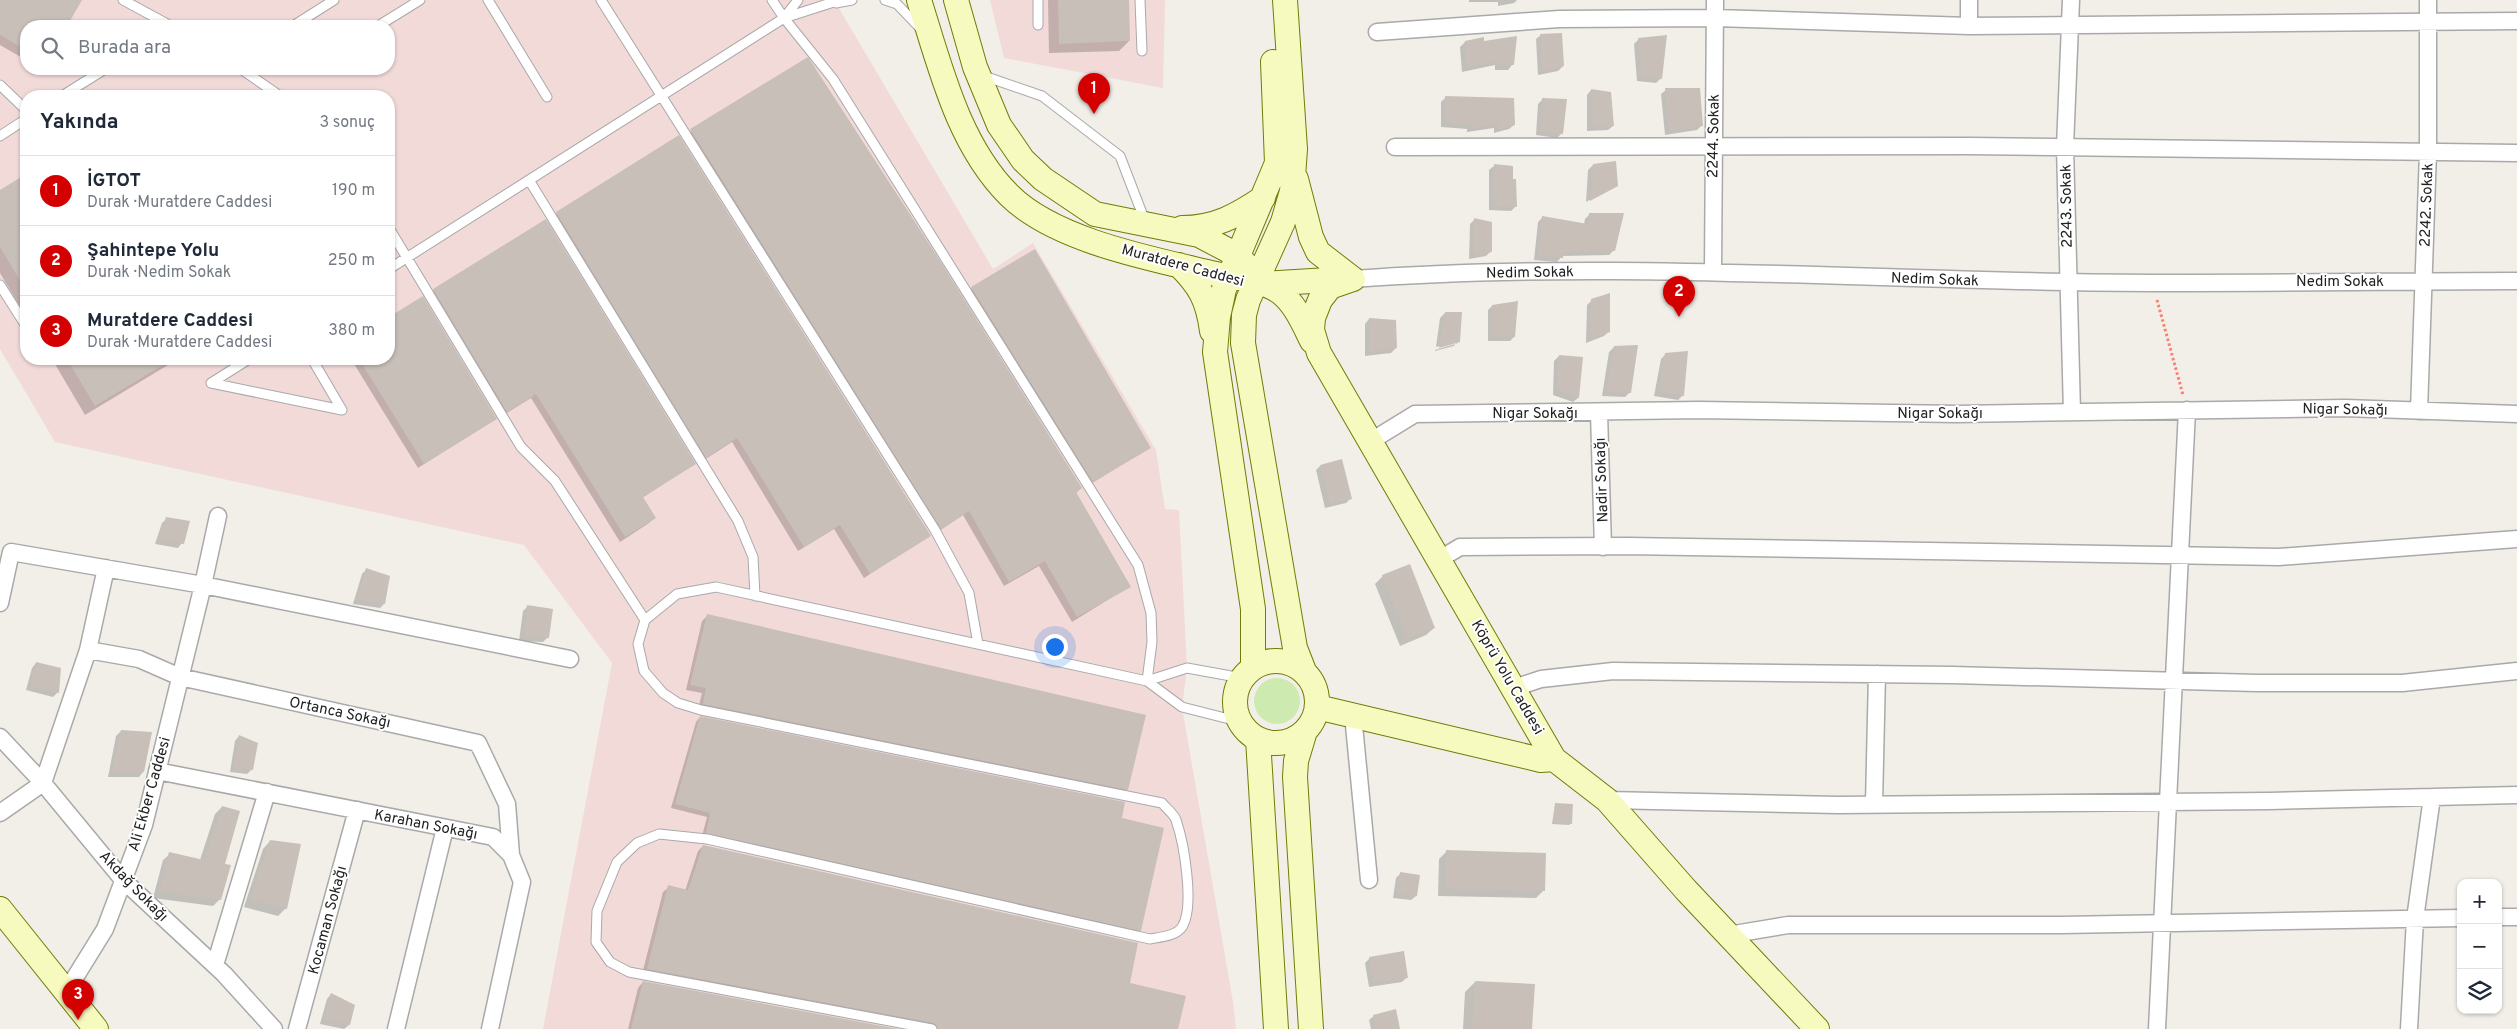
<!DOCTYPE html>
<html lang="tr">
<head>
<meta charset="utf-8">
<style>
	body { margin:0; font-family:Overpass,sans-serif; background:#f6f6f7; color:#1f2937 }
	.controls { position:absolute; right:15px; bottom:15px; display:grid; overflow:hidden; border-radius:10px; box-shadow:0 1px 4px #0004 }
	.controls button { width:45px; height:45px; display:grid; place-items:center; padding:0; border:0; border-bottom:1px solid #e0e1e3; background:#fff; color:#1f2937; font:25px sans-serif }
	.you { position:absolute; left:1054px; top:646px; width:18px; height:18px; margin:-12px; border:4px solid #fff; border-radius:50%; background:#1a73e8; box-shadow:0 0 0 8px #1a73e833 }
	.badge { display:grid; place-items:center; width:32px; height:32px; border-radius:50%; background:#d40000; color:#fff; font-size:16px; font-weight:700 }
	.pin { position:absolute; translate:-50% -41px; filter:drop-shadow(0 1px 2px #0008) }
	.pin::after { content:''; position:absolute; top:26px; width:18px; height:15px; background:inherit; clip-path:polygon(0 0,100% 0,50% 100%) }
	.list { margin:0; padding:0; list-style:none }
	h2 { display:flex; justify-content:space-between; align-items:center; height:65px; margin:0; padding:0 20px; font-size:21px }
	h2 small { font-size:16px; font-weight:400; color:#747a83 }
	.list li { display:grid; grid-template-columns:32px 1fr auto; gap:15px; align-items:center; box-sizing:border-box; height:70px; padding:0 20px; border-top:1px solid #e0e1e3 }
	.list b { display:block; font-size:19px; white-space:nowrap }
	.list p { margin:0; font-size:16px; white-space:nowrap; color:#747a83 }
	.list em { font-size:16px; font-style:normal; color:#747a83 }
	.icon { flex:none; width:28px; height:28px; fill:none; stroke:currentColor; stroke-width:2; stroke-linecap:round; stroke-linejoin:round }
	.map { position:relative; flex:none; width:2517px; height:1029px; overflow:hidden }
	.search { position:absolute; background:#fff; box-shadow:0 1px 4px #0004; left:20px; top:20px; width:375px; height:55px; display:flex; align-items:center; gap:12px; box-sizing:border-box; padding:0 18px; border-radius:20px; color:#747a83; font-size:19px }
	.panel { position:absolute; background:#fff; box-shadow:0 1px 4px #0004; left:20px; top:90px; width:375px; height:275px; border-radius:20px }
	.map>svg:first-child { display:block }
	.commercial { fill:#f2dad9; fill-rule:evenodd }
	.grass { fill:#cdebb0 }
	.shadow { fill:#0003 }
	.building { fill:#c7bfb8 }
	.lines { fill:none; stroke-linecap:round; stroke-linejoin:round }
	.lane-casing { stroke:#a9a9a9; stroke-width:11 }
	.street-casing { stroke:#a9a9a9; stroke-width:19 }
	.secondary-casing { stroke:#707d05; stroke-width:26 }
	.path { stroke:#fa8072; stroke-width:3; stroke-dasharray:2.5 2.5; stroke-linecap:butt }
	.lane { stroke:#fff; stroke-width:9 }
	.street { stroke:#fff; stroke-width:16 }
	.secondary { stroke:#f7fabf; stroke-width:24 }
	.labels { text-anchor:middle; stroke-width:4; stroke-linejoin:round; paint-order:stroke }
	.street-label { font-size:15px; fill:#222; stroke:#fff }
</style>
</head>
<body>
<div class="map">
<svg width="2517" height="1029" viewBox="0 0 2517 1029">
	<rect width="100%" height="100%" fill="#f2efe9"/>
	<path class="commercial" d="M0,0H834L993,269L1033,243L1156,450L1165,509L1179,510L1187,668L1182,707L1233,1002L1236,1029H543L612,663L524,545L55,442L0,349ZM26,26H389V69H26ZM26,96H389V359H26Z
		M990,0H1165L1163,88L1004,58Z"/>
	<path class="grass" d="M1254 701a23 23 0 1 1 46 0a23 23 0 1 1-46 0Z"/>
	<path class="shadow" d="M0,0H81L66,26H26V60L0,45Z
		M1048,0H1128L1129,41L1119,51L1049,53Z
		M1469,0H1517L1514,3L1498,6V2H1469Z
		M1541,35L1563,66L1558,71L1538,75L1536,39Z
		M1639,39L1661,78L1656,83L1637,81L1634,44Z
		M1465,42H1483L1512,65L1508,70H1495V65L1462,72L1460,47Z
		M807,59L1081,488L1076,493L1130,586L1072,622L1039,566L1004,586L963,515L936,533L685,135Z
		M1591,90L1613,126L1608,130L1587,131V95Z
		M1666,90L1702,125L1697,130L1665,135L1661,94Z
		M1445,98L1514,125L1509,129L1494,133V128L1467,132V129L1441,127V102Z
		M1542,100L1562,133L1557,138L1536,135L1538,104Z
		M1593,165L1616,186L1586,202L1588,170Z
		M1494,166L1511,181L1516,206L1511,211L1489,210V170Z
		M26,176V317L0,273V192Z
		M557,213L929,535L864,578L834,529L798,551L732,442L701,462L552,218Z
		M1590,214L1614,250L1609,255L1562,256L1557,262L1534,260L1538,222L1542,218L1584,224L1585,219Z
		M1475,219L1491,251L1486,256L1469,259L1470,224Z
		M971,288L1149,448L1089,485L967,292Z
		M434,290L694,464L642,498L654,518L649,523L620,542L531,398L502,416L429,295Z
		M422,298L495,419L418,468L351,359H389V319Z
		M1592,300L1609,331L1604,336L1586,343L1587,305Z
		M1492,306L1514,337L1510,341H1488V310Z
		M1445,313L1459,341L1456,344V341L1436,347L1440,318Z
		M1369,319L1396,348L1391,353L1365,356V324Z
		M1455,344L1454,346L1435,351V350Z
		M1614,347L1630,392L1625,397L1602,396L1609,352Z
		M1666,354L1683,395L1678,400L1654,396L1661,359Z
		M1559,356L1578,398L1573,402L1553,395L1554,361Z
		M52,359H178L85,415Z
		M1320,466L1351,498L1346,503L1325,508L1316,470Z
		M167,519L182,543L178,548L155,544L162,523Z
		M366,570L384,604L380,608L353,604L362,574Z
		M1383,576L1434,628L1426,635L1400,646L1375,584Z
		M528,606L548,637L543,642L519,641L523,611Z
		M707,616L1127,789L1122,794L698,709L702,693L686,690L702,621Z
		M36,663L58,692L53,697L26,690L32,668Z
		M700,717L1120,819L1140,930L1136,934L702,836L707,817L671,808L696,722Z
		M121,731L143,772L139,777H108L116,736Z
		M239,736L252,769L247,774L230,772L235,741Z
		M1555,804L1571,823L1569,825L1552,824Z
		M222,807L223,865L220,899L213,906L153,898L163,860L170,854L200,860L215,814Z
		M270,841L286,908L278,916L244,907L263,849Z
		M703,846L1129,984L1176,1029H930L642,974L663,892L669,887L685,891L698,851Z
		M1446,852L1544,890L1536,898L1438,896L1439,859Z
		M1400,874L1416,896L1411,900L1393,898L1396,878Z
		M1370,958L1407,977L1402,982L1369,987L1365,963Z
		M643,982L891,1029H628L638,988Z
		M1475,982L1531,1029H1463L1465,992Z
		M331,994L349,1025L344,1029L320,1024L327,999Z
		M1374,1016L1399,1029H1371L1369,1020Z"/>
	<path class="building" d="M0,0H82L67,26H26V50L0,35Z
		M1058,0H1129L1130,41L1059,44Z
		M1562,33L1564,66L1542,72L1540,34Z
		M1667,35L1662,79L1641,77L1638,38Z
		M1517,36L1514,65H1500L1499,61L1466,68L1465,41L1484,37V41Z
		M808,57L939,259L1082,488L1076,492L1131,587L1077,617L1045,561L1009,582L969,511L941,529L690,129Z
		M1665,88H1700L1703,126L1669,131Z
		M1591,89L1611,92L1614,126L1591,127Z
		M1445,96L1514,98L1515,125L1498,130V124L1472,128V125L1445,123Z
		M1542,98L1567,99L1563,134L1540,131Z
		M679,135L931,536L870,574L840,525L804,547L737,438L706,458L556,212Z
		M1616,161L1618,186L1590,201L1593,164Z
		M1494,164L1513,166V179H1516L1517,207L1493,206Z
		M26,174V291L0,247V190Z
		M1589,213H1624L1615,251L1564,252L1563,258L1538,256L1542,216L1588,224Z
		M1474,218L1492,222V252L1473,255Z
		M546,219L696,464L643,497L656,518L625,537L536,394L507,412L433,289Z
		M1035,249L1151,448L1093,482L971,287Z
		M1610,293V332L1590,340L1591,299Z
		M423,296L497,419L424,464L359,359H389V317Z
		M1518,301L1515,337H1492V305Z
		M1445,312H1462L1460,342L1439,348Z
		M1369,318L1396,320L1397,348L1369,352Z
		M1638,345L1631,393L1606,392L1614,346Z
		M1688,351L1684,396L1658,392L1665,353Z
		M1559,355L1583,357L1579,398L1557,390Z
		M67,359H173L95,406Z
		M1342,459L1352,499L1330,504L1320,465Z
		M166,517L190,521L184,544L158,540Z
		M1410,564L1435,628L1407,639L1382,575Z
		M366,568L390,576L385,604L357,600Z
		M527,605L553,609L549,638L523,637Z
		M707,614L1146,715L1128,790L703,704L706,688L690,685Z
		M36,662L61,668L59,693L30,686Z
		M700,716L1125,802L1122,818L1164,828L1141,931L706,833L710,813L675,804Z
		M121,730L152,732L144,772L112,773Z
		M239,735L258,743L253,770L234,768Z
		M1555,803L1573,804L1572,824L1554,823Z
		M222,806L240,811L225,864L231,865L221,900L159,892L169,852L204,860Z
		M270,840L301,844L287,909L250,899Z
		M703,845L1138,943L1130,983L1186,996L1178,1029H938L933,1023L647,969L668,885L688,890Z
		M1446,850L1546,853L1545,891L1445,889Z
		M1400,872L1420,875L1417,896L1397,894Z
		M1404,951L1408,978L1373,983L1369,957Z
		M643,981L898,1029H631Z
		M1475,981L1535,984L1532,1029H1472Z
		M331,993L355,1005L350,1025L324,1020Z
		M1396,1009L1400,1029H1376L1373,1015Z"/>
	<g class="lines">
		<g class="lane-casing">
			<path id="lane" d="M123,0L171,26
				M488,0L547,97
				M601,0L935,530L969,593L978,644
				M772,0L784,18L833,79L1138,565L1151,613L1152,642L1147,681
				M798,0L784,18L840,0
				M885,0L897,4L919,27
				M1038,0V25
				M1140,0L1142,51
				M836,3L852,0
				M293,26L334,0
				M378,26L420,0
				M241,69L280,96
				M984,76L1042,96L1120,156L1145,221
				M0,85L26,110
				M62,96L105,69
				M0,136L26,119
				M529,180L738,521L753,557L755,596
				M389,228L521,447L555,481L645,620
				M389,269L784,18
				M0,285L26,326
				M249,359L211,383L342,410L312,359
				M1147,681L1187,668L1242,678
				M932,1029L629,972L610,962L596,942L597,911L617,862L637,843L659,834L707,839L1150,939C1161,937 1176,936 1182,927C1195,907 1184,843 1176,820C1174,814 1166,808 1162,803L701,710L678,703L663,693L644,671L638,644L645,620L677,594L716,587L1147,681L1182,707L1241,722"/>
		</g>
		<g class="street-casing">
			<path id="street" d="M2071,0L2065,147L2072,412
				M1969,26V0
				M1377,32L1559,19L1715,18L1969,26L2517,21
				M1395,147L1969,146L2517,153
				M1713,272L1715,0
				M1353,279C1590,261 1829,278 2066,282C2216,285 2367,281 2517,281
				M2419,411L2428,152V0
				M1599,413L1603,547
				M1371,441L1415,414L1699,410L1957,414L2345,408L2517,414
				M1440,559L1460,547L1628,546L2279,557L2517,539
				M0,603L11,552L203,585L570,659
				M88,650L139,659L180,677L478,743L507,804L511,855
				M1514,688L1541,679L1613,671L1952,675L2257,683H2402L2517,671
				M1353,715L1369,880
				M0,737L43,783L123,880L224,974L274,1029
				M157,771L493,837L511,855L522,882L490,1029
				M1607,800L1838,805L2269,801L2517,795
				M1874,804L1877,674
				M0,813L43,783L88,650L106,568
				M2498,917H2517
				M1728,935L1788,925H2061L2461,918
				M215,965L267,792
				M66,992L105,929L144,825L203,585L218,516
				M297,1029L357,810
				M396,1029L445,828
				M2157,1029L2187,410
				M2409,1029L2415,919L2432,797"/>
		</g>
		<g class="secondary-casing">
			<path id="secondary" d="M919,0C940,66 958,144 1009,195C1055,241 1153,259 1216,274C1236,278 1265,280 1281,293C1296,305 1304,325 1312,341
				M956,0L975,67L999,125L1023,160L1043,179L1095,214L1199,235L1237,255L1248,267
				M1285,0L1295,149L1292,191L1283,222L1248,300L1244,315L1243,343L1295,648L1304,671
				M1296,179L1311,237L1318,252L1353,279
				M1182,228C1215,228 1236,216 1263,198
				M1179,265C1200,286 1208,300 1212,331
				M1353,279L1330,287L1320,300L1313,318L1312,330L1319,353L1554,759L1607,800L1686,890L1817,1029
				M1261,284L1345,279
				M1235 702a41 41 0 1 1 82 0a41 41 0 1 1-82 0Z
				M1253,667V609L1215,352L1218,317L1224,289L1277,163L1273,62
				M1317,707L1541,760L1554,759
				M1305,731L1296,761L1295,777L1311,1029
				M1258,739L1276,1029
				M0,909L96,1029"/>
		</g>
		<path class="path" d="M2157,300L2183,395"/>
		<use href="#lane" class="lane"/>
		<use href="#street" class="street"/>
		<use href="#secondary" class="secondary"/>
	</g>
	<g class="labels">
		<g class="street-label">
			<text transform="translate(1713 136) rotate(-89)" y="5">2244. Sokak</text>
			<text transform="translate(2426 205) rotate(-88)" y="5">2242. Sokak</text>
			<text transform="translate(2066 206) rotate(-91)" y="5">2243. Sokak</text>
			<text transform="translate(1183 265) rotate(15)" y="5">Muratdere Caddesi</text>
			<text transform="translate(1530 272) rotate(-1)" y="5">Nedim Sokak</text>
			<text transform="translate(1935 279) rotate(2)" y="5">Nedim Sokak</text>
			<text x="2340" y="286">Nedim Sokak</text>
			<text transform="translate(2345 409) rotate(1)" y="5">Nigar Sokağı</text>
			<text x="1535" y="418">Nigar Sokağı</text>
			<text x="1940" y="418">Nigar Sokağı</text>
			<text transform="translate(1601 480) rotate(-92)" y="5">Nadir Sokağı</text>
			<text transform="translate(1508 677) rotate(60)" y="5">Köprü Yolu Caddesi</text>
			<text transform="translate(340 712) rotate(12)" y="5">Ortanca Sokağı</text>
			<text transform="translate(149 794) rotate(-74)" y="5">Ali Ekber Caddesi</text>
			<text transform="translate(426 824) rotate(11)" y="5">Karahan Sokağı</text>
			<text transform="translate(134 886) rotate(46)" y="5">Akdağ Sokağı</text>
			<text transform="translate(327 920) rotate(-75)" y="5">Kocaman Sokağı</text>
		</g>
	</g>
</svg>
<div class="controls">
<button>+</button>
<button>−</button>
<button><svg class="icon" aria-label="layers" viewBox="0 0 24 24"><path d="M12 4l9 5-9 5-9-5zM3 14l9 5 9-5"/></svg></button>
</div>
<div class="you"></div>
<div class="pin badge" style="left:1094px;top:114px">1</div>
<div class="pin badge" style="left:1679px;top:317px">2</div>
<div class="pin badge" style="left:78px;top:1020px">3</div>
<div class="search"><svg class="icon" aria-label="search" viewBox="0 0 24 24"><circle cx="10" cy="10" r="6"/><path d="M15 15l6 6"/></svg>Burada ara</div>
<section class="panel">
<h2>Yakında<small>3 sonuç</small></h2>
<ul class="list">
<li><span class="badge">1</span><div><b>İGTOT</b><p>Durak · Muratdere Caddesi</p></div><em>190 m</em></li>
<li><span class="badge">2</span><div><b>Şahintepe Yolu</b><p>Durak · Nedim Sokak</p></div><em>250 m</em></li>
<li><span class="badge">3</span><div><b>Muratdere Caddesi</b><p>Durak · Muratdere Caddesi</p></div><em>380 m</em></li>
</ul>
</section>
</div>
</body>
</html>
